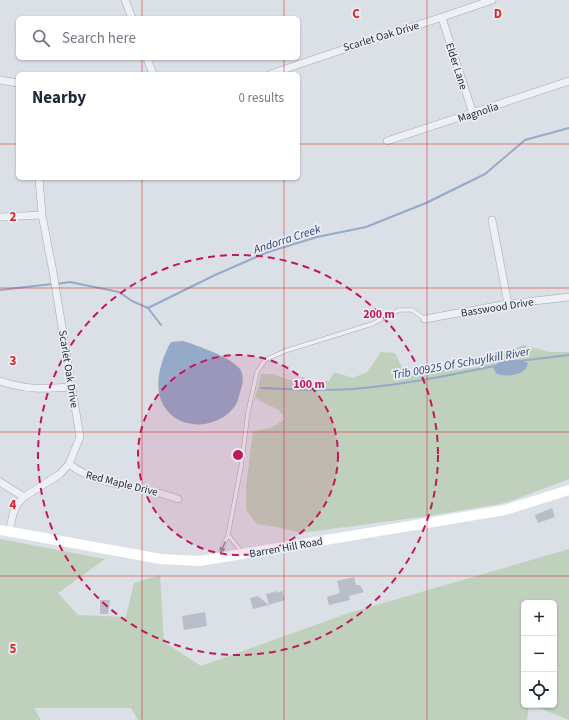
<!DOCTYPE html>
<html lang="en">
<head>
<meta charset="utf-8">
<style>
	body { margin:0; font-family:"Source Sans 3",sans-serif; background:#f6f6f7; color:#1f2937 }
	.controls { position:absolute; right:12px; bottom:12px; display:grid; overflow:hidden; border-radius:6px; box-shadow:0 1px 3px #0004 }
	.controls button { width:36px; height:36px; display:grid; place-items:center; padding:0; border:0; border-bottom:1px solid #e0e1e3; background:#fff; color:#1f2937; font:20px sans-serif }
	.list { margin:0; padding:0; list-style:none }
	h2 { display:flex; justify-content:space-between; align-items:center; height:52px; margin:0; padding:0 16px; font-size:17px }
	h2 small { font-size:13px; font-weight:400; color:#747a83 }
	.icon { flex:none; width:22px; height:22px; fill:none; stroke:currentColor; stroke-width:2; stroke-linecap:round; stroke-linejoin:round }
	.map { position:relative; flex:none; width:569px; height:720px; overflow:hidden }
	.search { position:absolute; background:#fff; box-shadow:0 1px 3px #0004; left:16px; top:16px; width:284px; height:44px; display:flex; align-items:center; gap:10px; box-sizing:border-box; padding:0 14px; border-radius:6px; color:#747a83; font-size:15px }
	.panel { position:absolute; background:#fff; box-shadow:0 1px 3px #0004; left:16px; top:72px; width:284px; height:108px; border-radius:6px }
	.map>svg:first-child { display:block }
	.green { fill:#bfd0bc }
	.water { fill:#95a9c8 }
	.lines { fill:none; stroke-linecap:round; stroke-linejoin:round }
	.stream { stroke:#95a9c8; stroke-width:2 }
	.building { fill:#b9bdc9 }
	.lane-casing { stroke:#a4a9b3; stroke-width:4.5 }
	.street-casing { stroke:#a4a9b3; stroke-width:8 }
	.lane { stroke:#eef0f5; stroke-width:3.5 }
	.street { stroke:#eef0f5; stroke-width:7 }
	.secondary { stroke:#fff; stroke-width:10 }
	.oneway { fill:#8a8e98 }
	.grid { fill:none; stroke:#d62828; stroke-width:1; stroke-opacity:0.55 }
	.ring { fill:none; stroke:#c2185b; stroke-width:2; stroke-dasharray:7 5 }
	.labels { text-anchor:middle; stroke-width:3.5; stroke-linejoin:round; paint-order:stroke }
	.street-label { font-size:11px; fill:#252b3c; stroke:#ebeef4 }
	.water-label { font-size:12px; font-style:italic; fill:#2f4671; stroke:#ebeef4 }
	.grid-label { font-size:13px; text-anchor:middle; font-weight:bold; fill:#d62828; stroke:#ebeef4; stroke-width:3.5; stroke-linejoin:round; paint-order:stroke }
	.centre { fill:#c2185b; stroke:#ebeef4; stroke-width:2 }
	.ring-label { font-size:12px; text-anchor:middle; font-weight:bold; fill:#c2185b; stroke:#ebeef4; stroke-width:3.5; stroke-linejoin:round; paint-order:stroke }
</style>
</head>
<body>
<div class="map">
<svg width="569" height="720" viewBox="0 0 569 720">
	<rect width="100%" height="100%" fill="#dbdfe6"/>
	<path class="green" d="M523,345L549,352H569V479L505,503L428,516L301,533L277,527L257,524L246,510V487L253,431L271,428L285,419L279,410L255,398L261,374H273L293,381H329L334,372L353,378L367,372L381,352L395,353L404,372L427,373L442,369L454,370L478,367Z
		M0,539L105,559L58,593L78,615L126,617L134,583L160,575L164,642L201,666L349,613L569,549V720L532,705H554V603H524V705H529L527,720H138L131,708H34L41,720H0Z"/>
	<path class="water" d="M183,341C198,346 229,356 240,369C244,375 243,383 241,389C239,395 238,402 235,406C216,432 173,431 161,400C154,382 162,357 171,342Z
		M506,360H518L528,363C526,376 507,377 497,374L493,368L498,363Z"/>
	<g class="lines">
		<path class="stream" d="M57,284L70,282L119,292L132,301L148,308L215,275L268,252L317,237L366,227L426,203L485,174L525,140L569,128
			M0,290L52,284
			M148,308L161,325
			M519,361L569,355
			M261,388C291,389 322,391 353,389C402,385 451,375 499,365"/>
	</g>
	<path class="building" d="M552,508L555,517L538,523L535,515Z
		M354,577L356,585H360L364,592L349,596L350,600L329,605L327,597L340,593L337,581Z
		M277,591V593L282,591L285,600L265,606L253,609L250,598L258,596L269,605L266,594Z
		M100,600H110L108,614H100Z
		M205,612L207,626L184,630L182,616Z"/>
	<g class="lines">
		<g class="lane-casing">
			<path id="lane" d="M228,535L242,552
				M219,556L228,535L241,467L248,412L257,372L265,360L285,351L372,324L399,310H412L425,319"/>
		</g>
		<g class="street-casing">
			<path id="street" d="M125,0L132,18
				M442,18L473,114
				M147,58L153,74
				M271,74C344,48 419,26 492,0
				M0,80L18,83
				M387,141L569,81
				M0,217L42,215
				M492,220L508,304
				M425,319L508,304L569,297
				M0,381C27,390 43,389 71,387
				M69,464C100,488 143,485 178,499
				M0,482L24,497
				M9,532L13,514L17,504L24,497L60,474L69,464L80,437L53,272L42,215L39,178"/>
		</g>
		<use href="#lane" class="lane"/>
		<use href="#street" class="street"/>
		<path class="secondary" d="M0,530L161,559L200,561L505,510L569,490"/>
	</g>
	<defs><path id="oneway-solid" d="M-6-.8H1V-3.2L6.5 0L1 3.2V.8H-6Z"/></defs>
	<use class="oneway" href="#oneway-solid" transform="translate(223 547) rotate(113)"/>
	<path class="grid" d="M142,0V18M284,0V18M427,0V720M142,58V74M284,58V74M0,144H18M298,144H569M142,178V720M284,178V720M0,288H569M0,432H569M0,576H569"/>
	<circle cx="238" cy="455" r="100" fill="#c2185b" fill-opacity=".12"/>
	<g class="ring">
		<circle cx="238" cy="455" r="100"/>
		<circle cx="238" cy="455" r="200"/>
	</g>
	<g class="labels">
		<g class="street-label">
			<text transform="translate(381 36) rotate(-17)" y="4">Scarlet Oak Drive</text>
			<text transform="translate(457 66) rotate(72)" y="4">Elder Lane</text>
			<text transform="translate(478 112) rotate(-18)" y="4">Magnolia</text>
			<text transform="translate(497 307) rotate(-9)" y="4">Basswood Drive</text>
			<text transform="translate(69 369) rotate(81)" y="4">Scarlet Oak Drive</text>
			<text transform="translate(122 483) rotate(14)" y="4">Red Maple Drive</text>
			<text transform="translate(286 547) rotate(-10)" y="4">Barren Hill Road</text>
		</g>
		<g class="water-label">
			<text transform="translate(287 239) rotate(-18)" y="4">Andorra Creek</text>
			<text transform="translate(461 363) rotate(-10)" y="4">Trib 00925 Of Schuylkill River</text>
		</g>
	</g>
	<g class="grid-label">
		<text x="356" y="18">C</text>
		<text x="498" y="18">D</text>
		<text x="13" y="221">2</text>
		<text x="13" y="365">3</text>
		<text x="13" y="509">4</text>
		<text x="13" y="653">5</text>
	</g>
	<circle cx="238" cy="455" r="6" class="centre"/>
	<g class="ring-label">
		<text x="379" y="318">200 m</text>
		<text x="309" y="388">100 m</text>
	</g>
</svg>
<div class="controls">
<button>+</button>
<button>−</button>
<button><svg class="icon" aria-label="locate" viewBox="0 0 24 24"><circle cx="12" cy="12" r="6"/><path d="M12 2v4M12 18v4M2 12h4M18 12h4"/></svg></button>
</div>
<div class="search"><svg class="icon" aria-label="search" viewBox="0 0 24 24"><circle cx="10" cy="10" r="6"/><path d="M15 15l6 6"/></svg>Search here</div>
<section class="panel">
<h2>Nearby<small>0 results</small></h2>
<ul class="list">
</ul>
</section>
</div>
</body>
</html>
